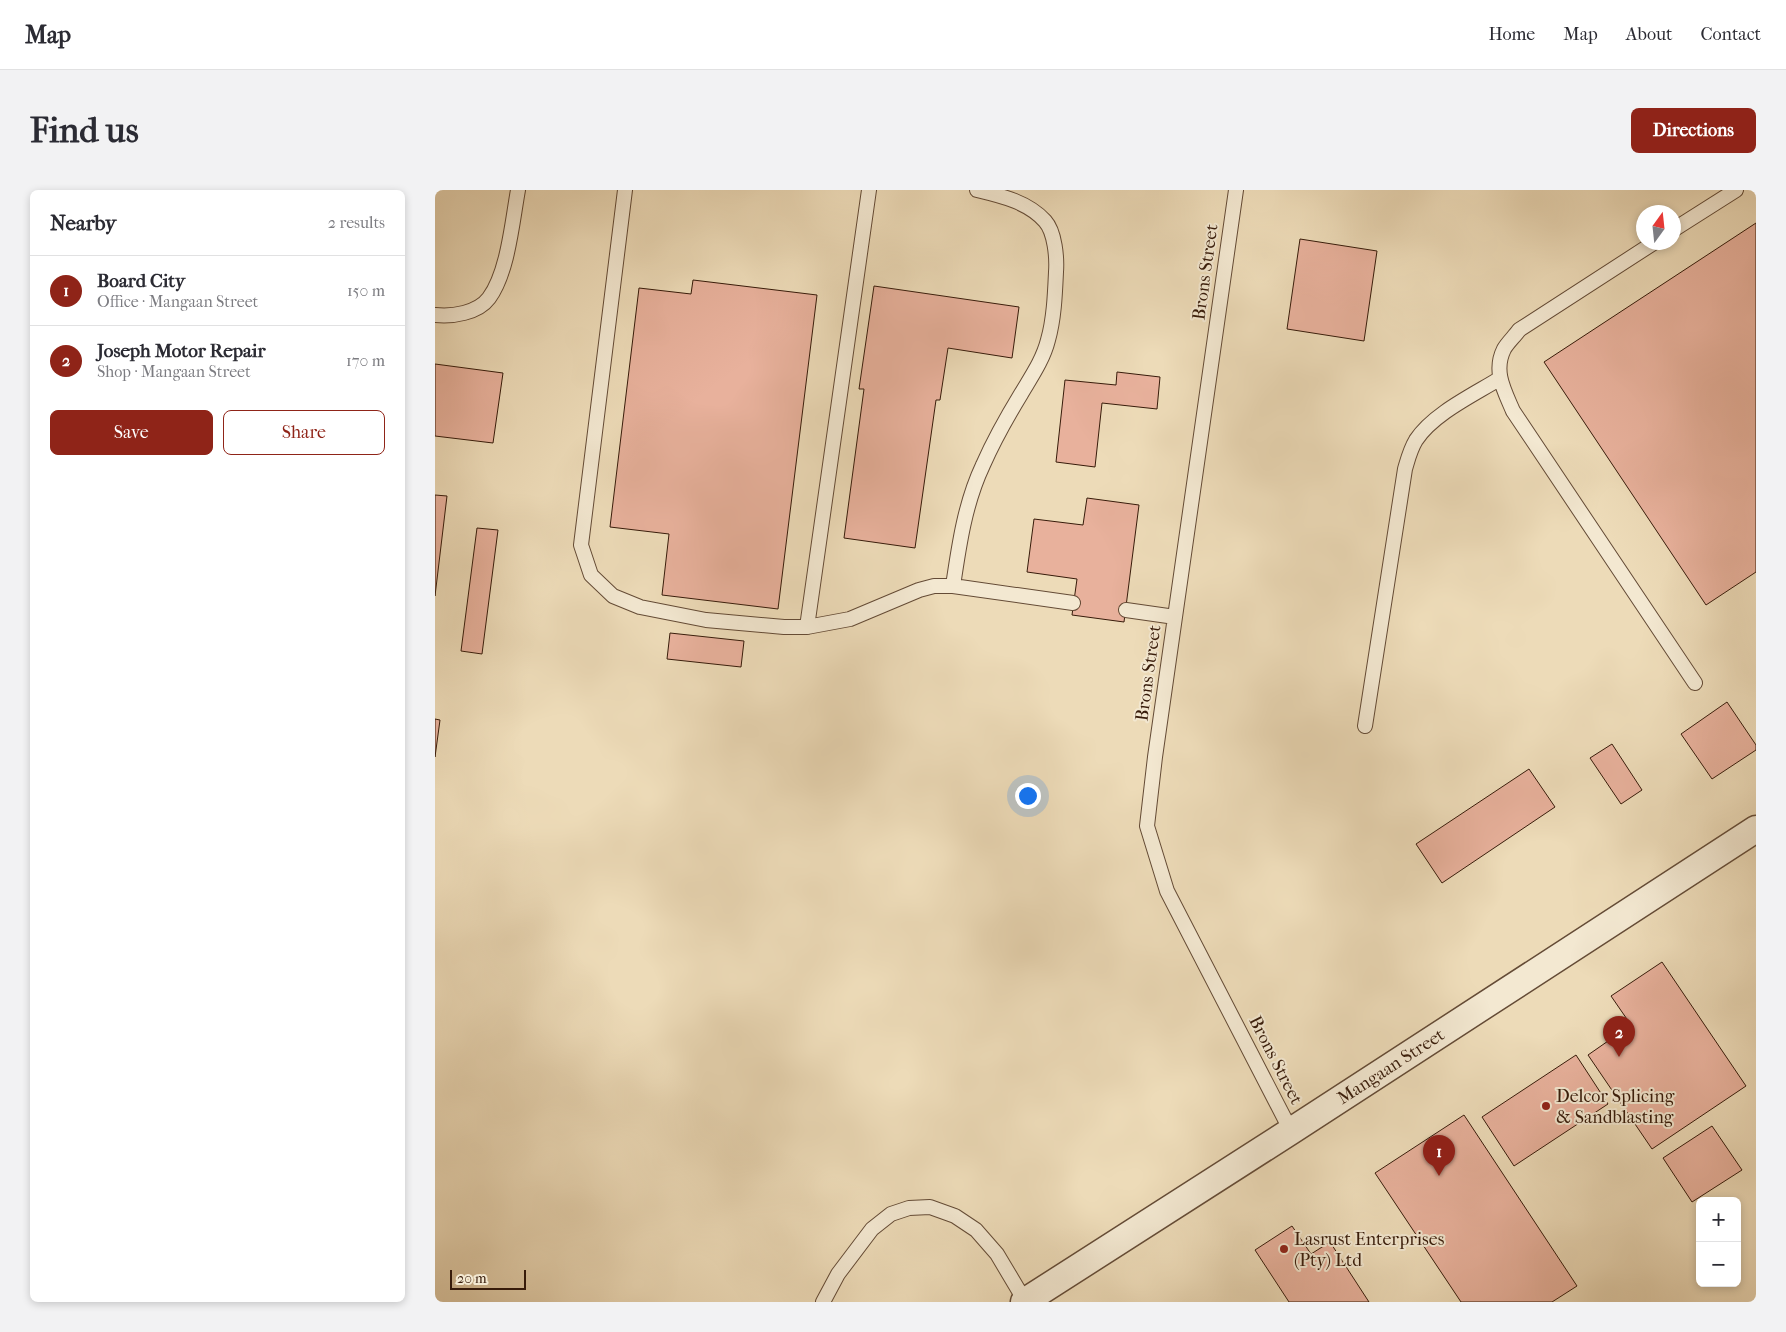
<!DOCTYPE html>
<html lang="en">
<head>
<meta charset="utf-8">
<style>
	body { margin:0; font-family:"IM FELL French Canon",serif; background:#f2f2f3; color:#2b2b33 }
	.controls { position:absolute; right:15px; bottom:15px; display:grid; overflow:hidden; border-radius:8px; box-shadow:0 2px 8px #0003 }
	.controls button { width:45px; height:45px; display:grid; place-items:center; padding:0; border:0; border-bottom:1px solid #e1e1e2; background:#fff; color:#2b2b33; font:25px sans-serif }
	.compass { position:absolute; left:1201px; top:15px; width:45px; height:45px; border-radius:50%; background:#fff; box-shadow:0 2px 8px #0003; rotate:15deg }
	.scale { position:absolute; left:15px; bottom:12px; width:76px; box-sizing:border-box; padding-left:5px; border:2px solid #371b0a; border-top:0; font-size:14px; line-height:18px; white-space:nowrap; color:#371b0a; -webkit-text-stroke:4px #f3e8d1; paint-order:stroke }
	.you { position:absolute; left:592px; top:605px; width:18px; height:18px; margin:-12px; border:4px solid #fff; border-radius:50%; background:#1a73e8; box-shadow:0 0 0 8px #1a73e833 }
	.badge { display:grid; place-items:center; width:32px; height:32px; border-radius:50%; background:#8f2418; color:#fff; font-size:16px; font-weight:700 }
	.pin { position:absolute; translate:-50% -41px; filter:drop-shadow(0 1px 2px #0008) }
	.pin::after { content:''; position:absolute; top:26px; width:18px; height:15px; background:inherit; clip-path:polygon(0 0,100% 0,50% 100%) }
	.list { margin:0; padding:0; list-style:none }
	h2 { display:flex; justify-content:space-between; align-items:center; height:65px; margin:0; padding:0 20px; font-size:21px }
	h2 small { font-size:16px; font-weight:400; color:#7c7c81 }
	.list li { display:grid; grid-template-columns:32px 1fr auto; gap:15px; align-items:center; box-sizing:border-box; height:70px; padding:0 20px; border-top:1px solid #e1e1e2 }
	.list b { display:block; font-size:19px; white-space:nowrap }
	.list p { margin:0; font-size:16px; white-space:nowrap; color:#7c7c81 }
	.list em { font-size:16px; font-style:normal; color:#7c7c81 }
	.actions { display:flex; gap:10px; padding:15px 20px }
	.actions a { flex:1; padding:11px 0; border:1px solid #8f2418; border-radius:8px; text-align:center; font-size:18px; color:#8f2418 }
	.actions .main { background:#8f2418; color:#fff }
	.map { position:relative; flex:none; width:1321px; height:1112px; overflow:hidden; border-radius:8px }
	header { display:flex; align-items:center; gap:30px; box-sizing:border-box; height:70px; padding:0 25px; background:#fff; border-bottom:1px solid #e1e1e2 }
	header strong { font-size:24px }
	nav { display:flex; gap:28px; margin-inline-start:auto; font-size:18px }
	.intro { display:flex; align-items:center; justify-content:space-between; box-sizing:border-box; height:120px; padding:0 30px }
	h1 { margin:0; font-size:35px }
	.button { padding:12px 22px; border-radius:8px; background:#8f2418; color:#fff; font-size:18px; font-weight:700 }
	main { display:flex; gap:30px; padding:0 30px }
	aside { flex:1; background:#fff; border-radius:8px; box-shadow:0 2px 8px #0003 }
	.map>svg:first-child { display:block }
	.building { fill:#e8b19c; stroke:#371b0a }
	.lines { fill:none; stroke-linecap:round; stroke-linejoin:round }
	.lane-casing { stroke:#644b36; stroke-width:16 }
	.street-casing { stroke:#644b36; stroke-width:29 }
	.lane { stroke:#f3e8d1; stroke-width:14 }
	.street { stroke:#f3e8d1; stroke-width:26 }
	.poi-dot { fill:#8f2418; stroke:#f3e8d1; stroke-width:2 }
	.labels { text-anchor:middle; stroke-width:4; stroke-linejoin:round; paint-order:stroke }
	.street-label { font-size:18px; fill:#371b0a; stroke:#f3e8d1 }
	.poi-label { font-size:18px; fill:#371b0a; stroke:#f3e8d1; text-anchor:start }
</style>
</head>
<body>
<header>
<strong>Map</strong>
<nav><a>Home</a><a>Map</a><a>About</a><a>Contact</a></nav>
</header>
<div class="intro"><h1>Find us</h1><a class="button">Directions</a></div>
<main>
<aside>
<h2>Nearby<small>2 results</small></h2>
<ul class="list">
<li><span class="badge">1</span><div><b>Board City</b><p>Office · Mangaan Street</p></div><em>150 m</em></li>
<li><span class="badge">2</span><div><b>Joseph Motor Repair</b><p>Shop · Mangaan Street</p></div><em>170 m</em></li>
</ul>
<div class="actions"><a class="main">Save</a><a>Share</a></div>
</aside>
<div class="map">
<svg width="1321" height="1112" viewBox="0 0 1321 1112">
	<rect width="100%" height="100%" fill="#eddbb8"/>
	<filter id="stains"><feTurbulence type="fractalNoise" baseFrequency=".004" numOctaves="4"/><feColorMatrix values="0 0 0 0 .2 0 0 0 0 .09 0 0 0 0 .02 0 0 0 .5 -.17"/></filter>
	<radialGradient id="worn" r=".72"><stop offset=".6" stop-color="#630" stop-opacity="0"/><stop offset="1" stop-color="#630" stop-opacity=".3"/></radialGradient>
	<path class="building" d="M1321,33V382L1271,415L1109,172Z
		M865,49L942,61L929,151L852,139Z
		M258,90L382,105L343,419L227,405L234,344L175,337L204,98L256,104Z
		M439,96L584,117L577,168L513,158L505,210H501L480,358L409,348L429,199H424Z
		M0,174L68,183L58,253L0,246Z
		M682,182L725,187L722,219L667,213L660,277L621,272L630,190L681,195Z
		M0,305L12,306L0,406Z
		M652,308L704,315L689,432L637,425L642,389L592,382L599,329L648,335Z
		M42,338L63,340L47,464L26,461Z
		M235,443L309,451L306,477L232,469Z
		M1292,512L1321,555V560L1277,589L1246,544Z
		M0,529L5,530L0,567Z
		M1177,554L1207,600L1186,614L1155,568Z
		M1094,579L1120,617L1007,693L981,654Z
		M1227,772L1311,896L1217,959L1153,865L1196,835L1176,806Z
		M1141,865L1173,914L1079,976L1047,927Z
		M1029,925L1142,1096L1117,1112H1026L940,983Z
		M1277,936L1307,980L1257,1012L1228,968Z
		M857,1036L876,1064L895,1052L934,1112H854L820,1060Z"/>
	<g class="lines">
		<g class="lane-casing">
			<path id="lane" d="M190,0L146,355L156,385L178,406L205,417L271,430L349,437H372L415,429L484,400L499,396H518L638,413
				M801,0L720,567L712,636L732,701L856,941
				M1238,40L1301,0
				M1220,52L1084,140C1080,146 1073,152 1069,159C1058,181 1069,200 1078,221L1260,493
				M0,125C17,127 43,123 54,108C73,82 77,33 83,0
				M518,396C524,355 530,313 548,275C559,250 572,227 586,204C596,187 608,170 613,150C619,129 620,104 621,82C622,68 620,42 610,31C593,12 567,6 542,0
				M691,420L740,427
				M372,437L434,0
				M930,536L970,279C973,269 975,260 981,250C998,224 1038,205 1064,189
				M388,1112L403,1084L437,1039L456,1024L474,1018L495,1017L520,1026L541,1040L562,1064L590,1111"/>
		</g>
		<g class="street-casing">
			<g id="street">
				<path id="s1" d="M589,1112L856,941L1321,639"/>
			</g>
		</g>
		<use href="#lane" class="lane"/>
		<use href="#street" class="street"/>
	</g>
	<g class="poi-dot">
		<circle cx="1111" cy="916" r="5"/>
		<circle cx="849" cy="1059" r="5"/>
	</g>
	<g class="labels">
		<g class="street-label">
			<text transform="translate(770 82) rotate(-82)" y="6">Brons Street</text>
			<text transform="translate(713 483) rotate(-82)" y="6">Brons Street</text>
			<text transform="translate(841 870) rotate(63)" y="6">Brons Street</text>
			<text dy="6" stroke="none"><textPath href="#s1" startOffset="436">Mangaan Street</textPath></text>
		</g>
		<g class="poi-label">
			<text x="1121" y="912">Delcor Splicing<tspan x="1121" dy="21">&amp; Sandblasting</tspan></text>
			<text x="859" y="1055">Lasrust Enterprises<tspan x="859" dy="21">(Pty) Ltd</tspan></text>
		</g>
	</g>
	<rect width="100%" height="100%" filter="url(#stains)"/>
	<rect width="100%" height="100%" fill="url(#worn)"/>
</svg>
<div class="controls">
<button>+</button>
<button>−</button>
</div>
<svg class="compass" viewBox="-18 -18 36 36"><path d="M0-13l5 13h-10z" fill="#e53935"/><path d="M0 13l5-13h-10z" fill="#7c7c81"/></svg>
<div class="scale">20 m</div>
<div class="you"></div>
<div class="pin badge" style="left:1004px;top:986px">1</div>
<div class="pin badge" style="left:1184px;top:867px">2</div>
</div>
</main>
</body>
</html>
